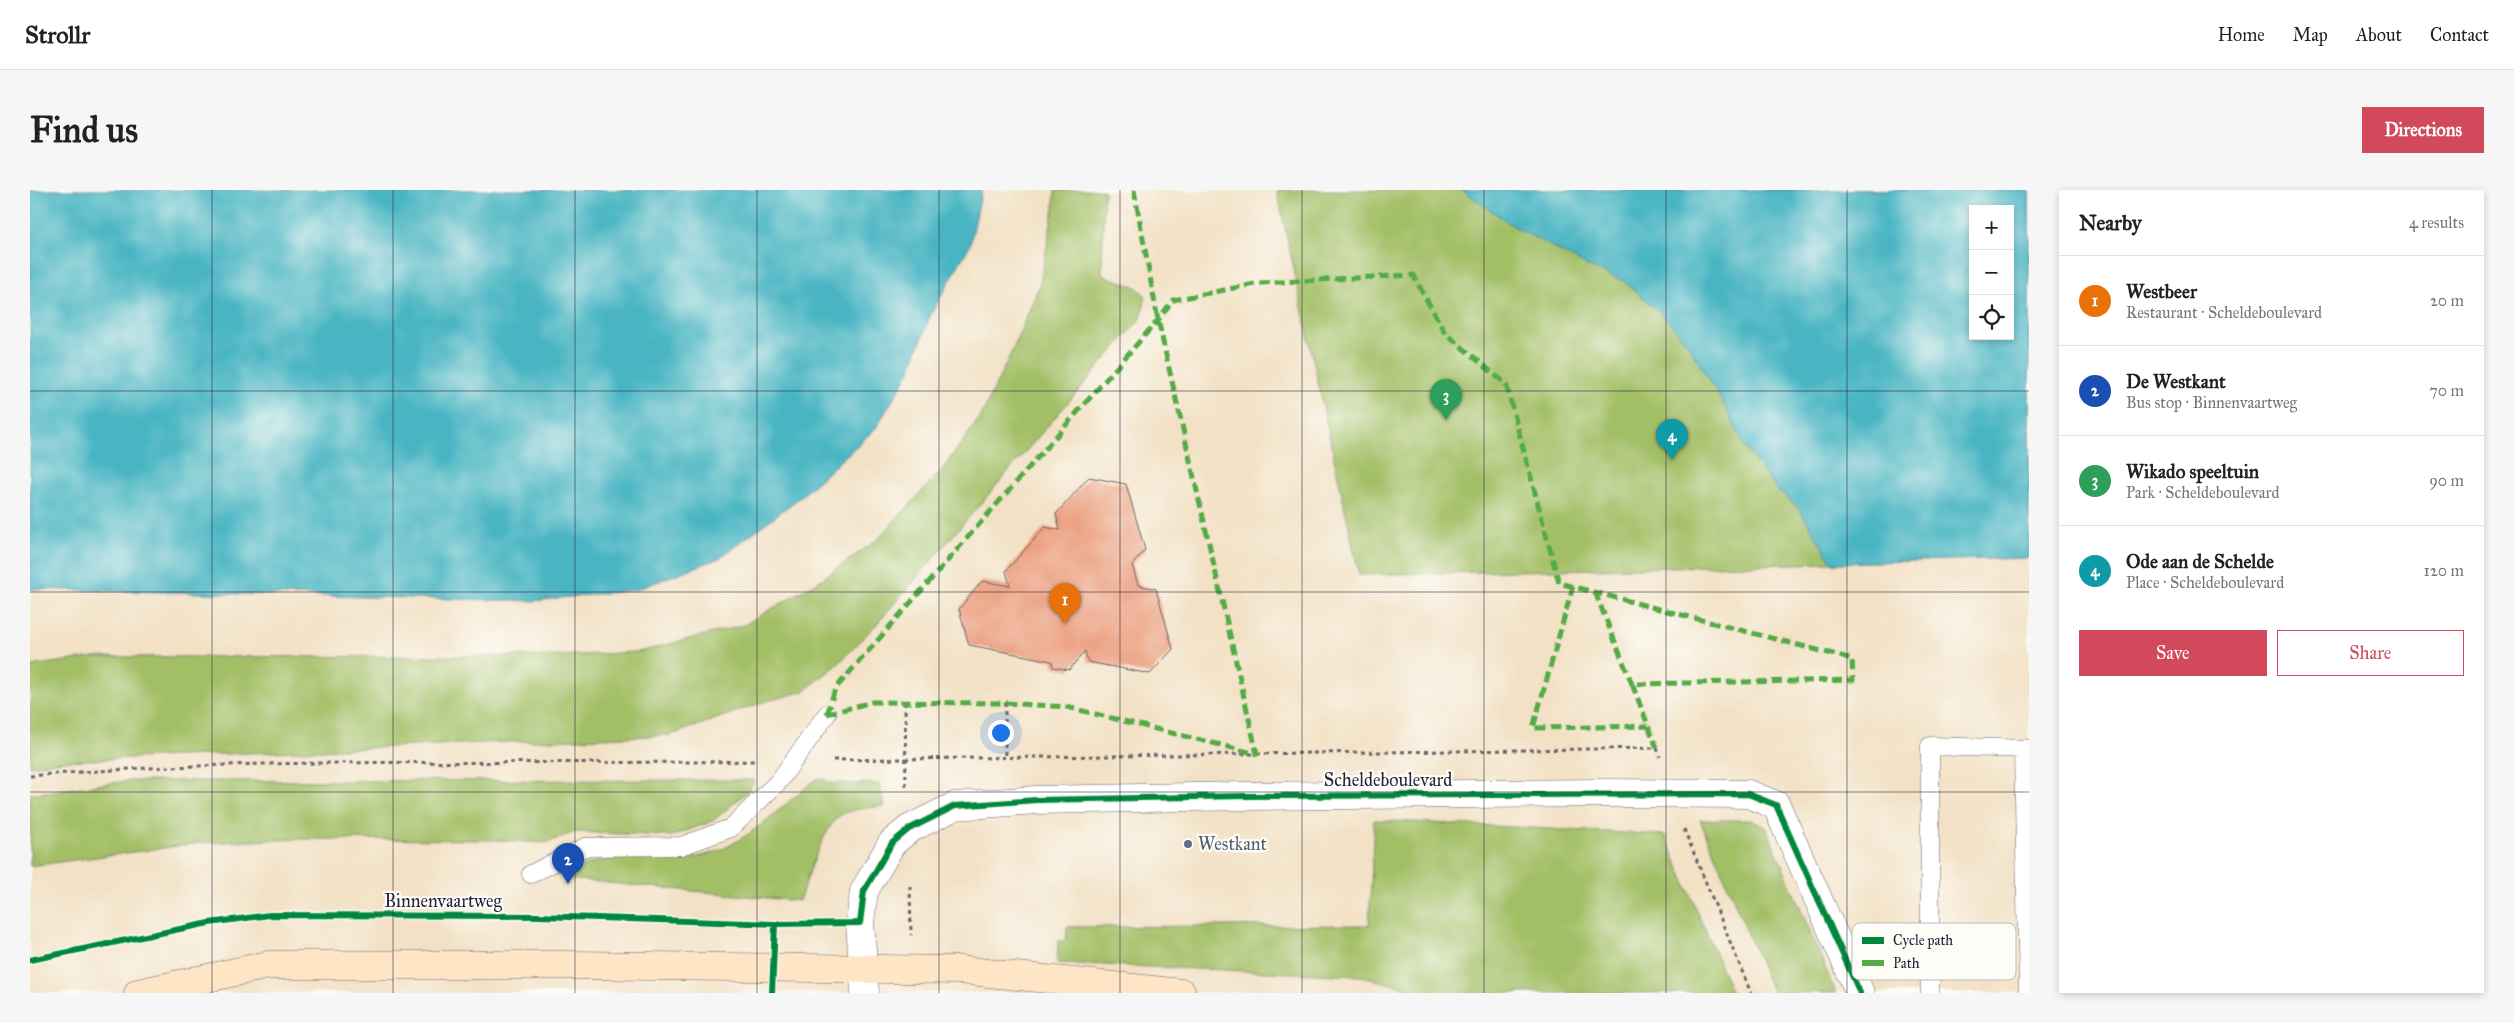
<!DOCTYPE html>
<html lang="en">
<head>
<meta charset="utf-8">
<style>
	body { margin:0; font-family:"IM FELL Great Primer",serif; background:#f6f6f6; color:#222 }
	.controls { position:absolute; right:15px; top:15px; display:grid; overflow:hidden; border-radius:0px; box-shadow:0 2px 8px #0003 }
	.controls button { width:45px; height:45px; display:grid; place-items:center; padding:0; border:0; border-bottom:1px solid #e0e0e0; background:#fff; color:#222; font:25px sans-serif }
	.you { position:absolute; left:970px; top:542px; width:18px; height:18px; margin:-12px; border:4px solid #fff; border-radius:50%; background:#1a73e8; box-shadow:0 0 0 8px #1a73e833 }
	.badge { display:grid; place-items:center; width:32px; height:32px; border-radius:50%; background:#d1495b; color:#fff; font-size:16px; font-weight:700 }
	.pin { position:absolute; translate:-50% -41px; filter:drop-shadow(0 1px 2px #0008) }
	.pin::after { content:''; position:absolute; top:26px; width:18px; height:15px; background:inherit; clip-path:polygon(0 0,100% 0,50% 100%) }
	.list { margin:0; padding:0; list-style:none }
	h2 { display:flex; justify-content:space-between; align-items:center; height:65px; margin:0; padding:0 20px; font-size:21px }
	h2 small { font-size:16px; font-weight:400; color:#767676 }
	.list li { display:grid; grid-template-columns:32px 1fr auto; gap:15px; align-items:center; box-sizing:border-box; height:90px; padding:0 20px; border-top:1px solid #e0e0e0 }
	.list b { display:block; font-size:19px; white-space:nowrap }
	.list p { margin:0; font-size:16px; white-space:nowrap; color:#767676 }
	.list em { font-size:16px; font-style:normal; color:#767676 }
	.actions { display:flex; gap:10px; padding:15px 20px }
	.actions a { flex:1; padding:11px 0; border:1px solid #d1495b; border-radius:0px; text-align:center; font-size:18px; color:#d1495b }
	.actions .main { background:#d1495b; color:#fff }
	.icon { flex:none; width:28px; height:28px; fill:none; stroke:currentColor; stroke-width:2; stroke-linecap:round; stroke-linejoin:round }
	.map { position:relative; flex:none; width:1999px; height:803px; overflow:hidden; border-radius:0px }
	header { display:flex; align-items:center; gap:30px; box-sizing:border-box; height:70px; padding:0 25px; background:#fff; border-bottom:1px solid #e0e0e0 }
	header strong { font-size:24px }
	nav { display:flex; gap:28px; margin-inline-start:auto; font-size:18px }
	.intro { display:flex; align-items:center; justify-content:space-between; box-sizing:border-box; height:120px; padding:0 30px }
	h1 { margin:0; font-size:35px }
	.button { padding:12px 22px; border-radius:0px; background:#d1495b; color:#fff; font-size:18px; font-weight:700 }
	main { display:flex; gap:30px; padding:0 30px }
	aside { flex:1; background:#fff; border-radius:0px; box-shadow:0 2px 8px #0003 }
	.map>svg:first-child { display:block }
	.green { fill:#a3bf66; stroke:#627050; fill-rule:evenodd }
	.water { fill:#48b5c3; stroke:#356c7f; fill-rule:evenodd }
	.building { fill:#ea9a78 }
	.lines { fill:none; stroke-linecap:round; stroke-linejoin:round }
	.service-casing { stroke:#6b656b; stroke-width:19 }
	.minor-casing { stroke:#6b656b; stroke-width:29 }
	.secondary-casing { stroke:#6b656b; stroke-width:29 }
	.path { stroke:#6b656b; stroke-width:3; stroke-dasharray:4 4; stroke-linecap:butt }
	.service { stroke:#fff; stroke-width:18 }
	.minor { stroke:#fff; stroke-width:28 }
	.secondary { stroke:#fde5c5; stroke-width:28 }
	.quiet { stroke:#53aa46; stroke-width:5; stroke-dasharray:10 5; stroke-linecap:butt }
	.cycleway-casing { stroke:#fdfcf7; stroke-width:9 }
	.cycleway { stroke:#00873e; stroke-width:6 }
	.grid { fill:none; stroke:#22223b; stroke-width:1; stroke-opacity:0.55 }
	.service-dot { fill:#5c6f8a; stroke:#fdfcf7; stroke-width:2 }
	.labels { text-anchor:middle; stroke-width:4.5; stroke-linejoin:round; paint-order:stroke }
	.street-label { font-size:18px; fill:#22223b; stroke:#fdfcf7 }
	.service-label { font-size:18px; fill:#4e5e75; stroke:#fdfcf7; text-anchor:start }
	.key { fill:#fdfcf7; stroke:#bbbbbf; stroke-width:1 }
	.key-label { font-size:14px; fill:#22223b }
</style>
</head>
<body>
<header>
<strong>Strollr</strong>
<nav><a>Home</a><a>Map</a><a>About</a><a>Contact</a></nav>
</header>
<div class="intro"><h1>Find us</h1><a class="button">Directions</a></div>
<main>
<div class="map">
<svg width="1999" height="803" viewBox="0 0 1999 803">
	<rect width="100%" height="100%" fill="#fdfcf7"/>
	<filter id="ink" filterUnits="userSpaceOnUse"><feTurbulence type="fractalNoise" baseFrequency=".02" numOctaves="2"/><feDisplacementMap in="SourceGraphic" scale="10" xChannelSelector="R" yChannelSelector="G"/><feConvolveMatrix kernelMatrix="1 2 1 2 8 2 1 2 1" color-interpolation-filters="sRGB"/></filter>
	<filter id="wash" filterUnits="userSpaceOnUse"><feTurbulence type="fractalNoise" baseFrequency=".0096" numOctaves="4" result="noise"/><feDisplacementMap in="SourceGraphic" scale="20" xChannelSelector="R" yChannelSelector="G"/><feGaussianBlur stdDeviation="1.12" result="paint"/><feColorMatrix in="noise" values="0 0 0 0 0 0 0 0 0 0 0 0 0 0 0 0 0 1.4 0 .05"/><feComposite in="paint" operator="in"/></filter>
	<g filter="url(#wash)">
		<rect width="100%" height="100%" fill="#f2e1c5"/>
		<path class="green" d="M1025,0H1074L1072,85L1106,97L1116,106L1111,128L845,436L806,476L774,501L734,512L641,545L33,571L0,576V476L64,467L527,466L608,462L714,435L789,391L847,350L912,280L951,226L982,161L1010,94L1024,17Z
			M1247,0H1999V368L1329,385ZM1943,19H1980V146H1943Z
			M788,588L801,593L849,594L854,616C840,618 817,618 806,629C791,645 777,690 769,711L536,689C571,654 623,676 667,667C715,658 751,615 788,588Z
			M725,590L718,601L683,631L642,646L545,642L516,653L467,650L268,649L170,653L0,676V604L97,591Z
			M1344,630L1635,645L1702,803H1396L1331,786L1027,773L1028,751L1036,750L1037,737L1339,735Z
			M1670,630H1720L1736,637L1806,803H1743Z"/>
		<path class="water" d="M0,0H952L940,55L900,126L880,181L846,238L773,305L690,368L605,400L504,411L0,399Z
			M1432,0H1999V368L1802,373L1769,318L1747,300L1716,259L1693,213L1657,153L1634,126L1594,91L1561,78L1485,37ZM1943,19H1980V146H1943Z"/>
		<g id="blocks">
			<path class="building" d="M1059,287L1096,294L1115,360L1102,375L1108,395L1126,399L1143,459L1120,484L1058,472L1055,461L1039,480L1023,477L1022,471L939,455L929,419L952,391L980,396L976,381L1015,337L1030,340L1026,324Z"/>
		</g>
	</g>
	<g filter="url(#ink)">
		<use href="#blocks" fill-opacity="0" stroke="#6b656b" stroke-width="1"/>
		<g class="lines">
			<g class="service-casing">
				<path id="service" d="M1993,560L1998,803
					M501,684L555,657L651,656L701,638L749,591L797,524
					M1900,803V556L1999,559"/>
			</g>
			<g class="minor-casing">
				<path id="minor" d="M835,803L830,733L834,701L862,653L879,639L925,616L1006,610L1216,606L1574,603L1718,604L1746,615L1830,803"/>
			</g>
			<g class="secondary-casing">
				<path id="secondary" d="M108,803L238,775H545L929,780L1152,803"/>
			</g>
			<path class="path" d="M875,512L876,600
				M975,513V567
				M803,570L1627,558L1630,567
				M0,586C240,565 483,576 724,571
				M1654,639L1721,803
				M880,696L881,745"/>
			<use href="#service" class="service"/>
			<use href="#minor" class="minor"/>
			<use href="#secondary" class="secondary"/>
			<path class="quiet" d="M1543,396L1503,538L1618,536
				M1565,402L1602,494
				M797,524L805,499L1128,130L1143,110L1230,93L1383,85L1415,143L1476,194L1529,393L1822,469L1823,490L1602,494L1627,558
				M797,524L842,512L975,513L1037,517L1227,564L1128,130L1104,0"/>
			<g class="cycleway-casing">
				<path id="cycleway" d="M0,770L179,733L240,725L508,726L745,734L830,733L834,701L862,653L879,639L925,616L1006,610L1216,606L1718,604L1746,615L1830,803
					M742,803L745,734"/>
			</g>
			<use href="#cycleway" class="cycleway"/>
		</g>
	</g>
	<path class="grid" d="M182,0V803M363,0V803M545,0V803M727,0V803M909,0V803M1090,0V803M1272,0V803M1454,0V803M1636,0V803M1817,0V803M0,201H1999M0,402H1999M0,602H1999"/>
	<circle class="service-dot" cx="1158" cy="654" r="5"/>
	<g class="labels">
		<g class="street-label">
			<text x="1358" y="596">Scheldeboulevard</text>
			<text x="413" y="717">Binnenvaartweg</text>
		</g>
		<g class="service-label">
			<text x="1168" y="660">Westkant</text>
		</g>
	</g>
	<rect x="1822" y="733" width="164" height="57" rx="8" class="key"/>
	<rect x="1832" y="747" width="22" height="7" fill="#00873e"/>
	<rect x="1832" y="770" width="22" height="6" fill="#53aa46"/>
	<g class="key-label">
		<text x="1863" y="755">Cycle path</text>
		<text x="1863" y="778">Path</text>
	</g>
</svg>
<div class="controls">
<button>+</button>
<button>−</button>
<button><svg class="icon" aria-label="locate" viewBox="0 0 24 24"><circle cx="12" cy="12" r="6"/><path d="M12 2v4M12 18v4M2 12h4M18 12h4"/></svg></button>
</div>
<div class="you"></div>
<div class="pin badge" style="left:1035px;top:434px;background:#e8710a">1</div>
<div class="pin badge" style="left:538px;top:694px;background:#1a4fb4">2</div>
<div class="pin badge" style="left:1416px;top:230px;background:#2e9e5b">3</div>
<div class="pin badge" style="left:1642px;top:270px;background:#0f9aa8">4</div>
</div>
<aside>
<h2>Nearby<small>4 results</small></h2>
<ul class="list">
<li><span class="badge" style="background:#e8710a">1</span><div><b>Westbeer</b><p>Restaurant · Scheldeboulevard</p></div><em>20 m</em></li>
<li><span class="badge" style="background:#1a4fb4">2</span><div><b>De Westkant</b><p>Bus stop · Binnenvaartweg</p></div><em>70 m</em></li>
<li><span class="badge" style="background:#2e9e5b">3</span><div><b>Wikado speeltuin</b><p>Park · Scheldeboulevard</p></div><em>90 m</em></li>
<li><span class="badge" style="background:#0f9aa8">4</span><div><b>Ode aan de Schelde</b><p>Place · Scheldeboulevard</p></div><em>120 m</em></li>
</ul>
<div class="actions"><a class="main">Save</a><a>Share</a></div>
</aside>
</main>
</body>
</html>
